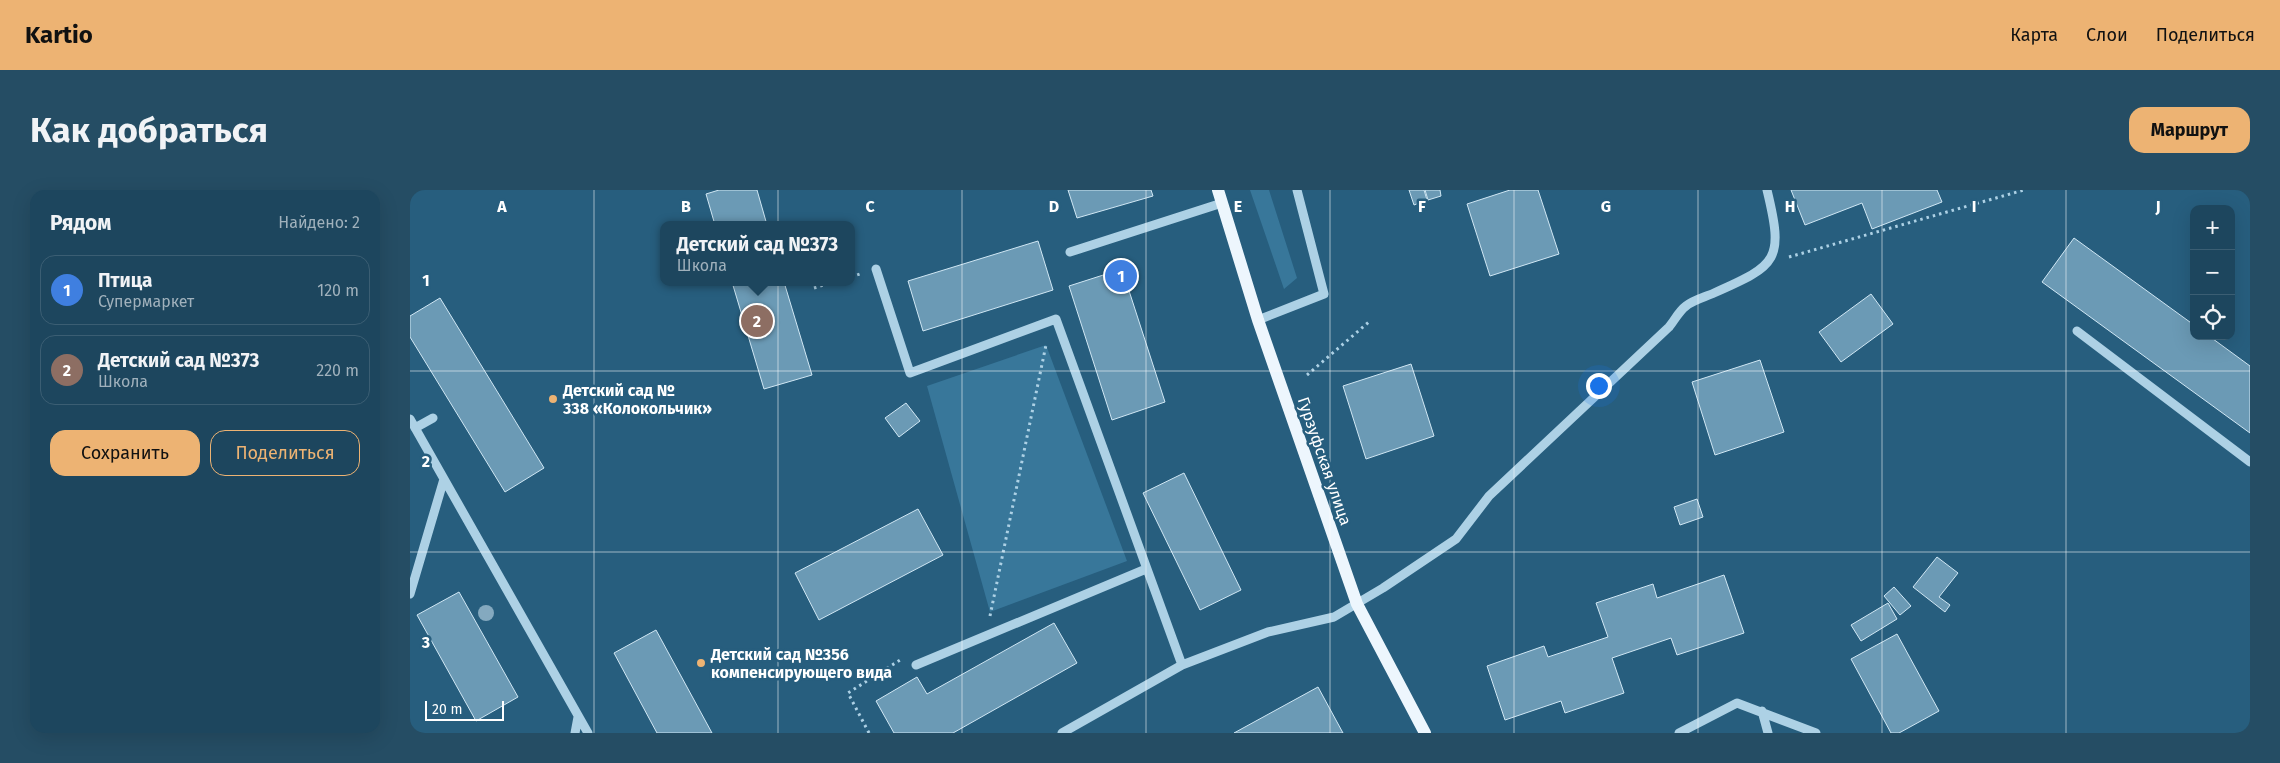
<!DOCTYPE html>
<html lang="ru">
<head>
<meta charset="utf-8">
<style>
	body { margin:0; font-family:"Fira Sans",sans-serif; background:#254d64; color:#f1f3f6 }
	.controls { position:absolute; right:15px; top:15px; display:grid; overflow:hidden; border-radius:10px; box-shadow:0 5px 20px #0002 }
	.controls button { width:45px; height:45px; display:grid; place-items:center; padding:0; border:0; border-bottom:1px solid #3b5e73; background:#1d465e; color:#f1f3f6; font:25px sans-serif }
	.scale { position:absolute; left:15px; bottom:12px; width:79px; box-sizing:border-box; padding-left:5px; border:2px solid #fff; border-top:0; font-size:14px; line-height:18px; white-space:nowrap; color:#fff; -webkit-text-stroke:4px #275e7e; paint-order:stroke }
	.you { position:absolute; left:1188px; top:195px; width:18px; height:18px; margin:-12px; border:4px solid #fff; border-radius:50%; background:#1a73e8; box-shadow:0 0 0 8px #1a73e833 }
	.badge { display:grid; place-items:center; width:32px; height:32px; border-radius:50%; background:#edb373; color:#fff; font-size:16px; font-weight:700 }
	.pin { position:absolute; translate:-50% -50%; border:2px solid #fff; box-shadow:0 1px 5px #0006 }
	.popup { position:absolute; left:250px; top:31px; width:195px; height:65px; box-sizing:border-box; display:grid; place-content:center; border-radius:10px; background:#1d465e; filter:drop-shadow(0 1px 4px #0005); font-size:16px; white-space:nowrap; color:#a0b1bc }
	.popup b { font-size:19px; color:#f1f3f6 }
	.popup::after { content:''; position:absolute; left:50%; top:100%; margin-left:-10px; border:10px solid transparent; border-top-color:#1d465e }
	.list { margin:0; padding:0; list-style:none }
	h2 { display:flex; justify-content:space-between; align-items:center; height:65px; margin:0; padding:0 20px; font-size:21px }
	h2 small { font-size:16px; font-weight:400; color:#a0b1bc }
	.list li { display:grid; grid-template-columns:32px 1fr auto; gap:15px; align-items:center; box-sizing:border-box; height:70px; margin:0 10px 10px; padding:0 10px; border:1px solid #3b5e73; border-radius:15px }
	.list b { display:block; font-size:19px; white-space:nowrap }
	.list p { margin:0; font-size:16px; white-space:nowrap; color:#a0b1bc }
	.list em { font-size:16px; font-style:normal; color:#a0b1bc }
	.actions { display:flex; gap:10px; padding:15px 20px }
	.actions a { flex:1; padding:11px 0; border:1px solid #edb373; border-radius:15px; text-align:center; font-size:18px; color:#edb373 }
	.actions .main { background:#edb373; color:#111 }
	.icon { flex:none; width:28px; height:28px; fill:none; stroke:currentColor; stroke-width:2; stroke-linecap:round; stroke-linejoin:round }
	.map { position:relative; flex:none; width:1840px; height:543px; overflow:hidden; border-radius:15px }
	header { display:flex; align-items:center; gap:30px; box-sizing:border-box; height:70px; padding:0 25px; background:#edb373; color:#111 }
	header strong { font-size:24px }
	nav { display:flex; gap:28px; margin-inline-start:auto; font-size:18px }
	.intro { display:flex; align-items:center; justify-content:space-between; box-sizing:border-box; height:120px; padding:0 30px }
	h1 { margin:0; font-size:35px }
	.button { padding:12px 22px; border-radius:15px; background:#edb373; color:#111; font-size:18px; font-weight:700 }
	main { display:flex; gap:30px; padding:0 30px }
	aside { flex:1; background:#1d465e; border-radius:15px; box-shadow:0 5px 20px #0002 }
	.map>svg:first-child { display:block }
	.green { fill:#38779a }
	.building { fill:#6b9ab5; stroke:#d0e7f4 }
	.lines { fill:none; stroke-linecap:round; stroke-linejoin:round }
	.path { stroke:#add1e5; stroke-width:3; stroke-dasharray:2.5 4; stroke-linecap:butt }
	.minor { stroke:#add1e5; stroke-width:9 }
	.major { stroke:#edf6fd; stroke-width:12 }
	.tree { fill:#84a9bf }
	.grid { fill:none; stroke:#fff; stroke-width:1; stroke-opacity:0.55 }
	.poi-dot { fill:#edb373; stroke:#275e7e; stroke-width:2 }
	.labels { text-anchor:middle; stroke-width:5; stroke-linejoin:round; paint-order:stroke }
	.poi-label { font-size:16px; font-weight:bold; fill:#fff; stroke:#275e7e; text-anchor:start }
	.street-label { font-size:16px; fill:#fff; stroke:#275e7e }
	.grid-label { font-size:16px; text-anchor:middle; font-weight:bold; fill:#fff; stroke:#275e7e; stroke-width:5; stroke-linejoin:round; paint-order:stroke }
</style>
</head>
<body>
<header>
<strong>Kartio</strong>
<nav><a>Карта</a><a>Слои</a><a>Поделиться</a></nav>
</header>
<div class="intro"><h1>Как добраться</h1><a class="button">Маршрут</a></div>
<main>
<aside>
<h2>Рядом<small>Найдено: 2</small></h2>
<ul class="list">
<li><span class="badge" style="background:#3f7fe0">1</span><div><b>Птица</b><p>Супермаркет</p></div><em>120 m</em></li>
<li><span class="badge" style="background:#8d6e63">2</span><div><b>Детский сад №373</b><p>Школа</p></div><em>220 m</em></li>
</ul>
<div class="actions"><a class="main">Сохранить</a><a>Поделиться</a></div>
</aside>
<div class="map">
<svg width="1840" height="543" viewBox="0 0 1840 543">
	<rect width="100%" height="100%" fill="#275e7e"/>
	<path class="green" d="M840,0H859L887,88L874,99Z
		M636,155L717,371L580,422L517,196Z"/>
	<path class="building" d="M309,0H347L357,35H305L296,4Z
		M658,0H741L743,6L667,28Z
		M999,0H1014L1017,10L1004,15Z
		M1015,0H1030L1031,6L1018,10Z
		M1100,0H1128L1149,64L1080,86L1057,14Z
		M1381,0H1527L1532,12L1462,39L1452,13L1395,35Z
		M1664,48L1784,135V146H1799L1840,176V243L1632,92Z
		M628,51L643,100L513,141L498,91Z
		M712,79L755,212L702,230L659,96Z
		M322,92H374L402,185L354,199Z
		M1461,104L1483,134L1431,172L1409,142Z
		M30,108L134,278L95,302L0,147V126Z
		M1350,170L1374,242L1305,265L1282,192Z
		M1001,174L1024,246L956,269L933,196Z
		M496,213L510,231L489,247L475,228Z
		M774,283L831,400L790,420L733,303Z
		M1287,309L1293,327L1270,335L1264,317Z
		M508,319L533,365L409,430L385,383Z
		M1527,367L1548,383L1529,407L1540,415L1535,422L1503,397Z
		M1314,385L1334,443L1267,465L1261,448L1202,468L1214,503L1155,523L1151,511L1095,530L1077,476L1134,456L1138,467L1198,447L1186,413L1243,394L1247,408Z
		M1484,397L1501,416L1490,425L1474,406Z
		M49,402L108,507L66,531L7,425Z
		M1478,413L1487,429L1451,451L1441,435Z
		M644,433L667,473L543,543H484L466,511L507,487L517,504Z
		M246,440L302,543H247L204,463Z
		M1487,444L1529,521L1489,543H1481L1441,469Z
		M908,497L933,543H824Z"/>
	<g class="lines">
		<path class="path" d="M1379,67L1614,0
			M441,87L450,84
			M404,98L423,92
			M897,185L960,131
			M580,426L636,155
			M459,543L438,503L490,470"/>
		<path class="minor" d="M660,62L812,13
			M466,79L500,183L646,129L772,475
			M848,130L914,104L887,0
			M1667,141L1840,272
			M0,229L178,543
			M5,238L23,228
			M0,404L34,289
			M506,475L736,379
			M1352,521L1358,543
			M165,543L168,527
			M652,543L772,475L858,442L924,427L973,398L1046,349L1079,306L1259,137C1264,131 1269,121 1276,116C1283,110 1295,107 1304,103C1368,75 1374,70 1357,0
			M1269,543L1327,513L1406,543"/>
		<path class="major" d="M808,0L848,130L947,414L1015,543"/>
	</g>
	<circle class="tree" cx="76" cy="423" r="8"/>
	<path class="grid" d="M184,0V543M368,0V543M552,0V543M736,0V543M920,0V543M1104,0V543M1288,0V543M1472,0V543M1656,0V543M0,181H1840M0,362H1840"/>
	<g class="poi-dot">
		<circle cx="143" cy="209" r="5"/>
		<circle cx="291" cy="473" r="5"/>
	</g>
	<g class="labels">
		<g class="poi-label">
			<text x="153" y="206">Детский сад №<tspan x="153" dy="18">338 «Колокольчик»</tspan></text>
			<text x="301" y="470">Детский сад №356<tspan x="301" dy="18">компенсирующего вида</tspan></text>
		</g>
		<g class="street-label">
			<text transform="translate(915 271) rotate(71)" y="6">Гурзуфская улица</text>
		</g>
	</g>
	<g class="grid-label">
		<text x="92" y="22">A</text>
		<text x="276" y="22">B</text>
		<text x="460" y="22">C</text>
		<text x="644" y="22">D</text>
		<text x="828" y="22">E</text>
		<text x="1012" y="22">F</text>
		<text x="1196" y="22">G</text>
		<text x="1380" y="22">H</text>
		<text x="1564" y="22">I</text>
		<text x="1748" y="22">J</text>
		<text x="16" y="96">1</text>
		<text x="16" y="277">2</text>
		<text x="16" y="458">3</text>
	</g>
</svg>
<div class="controls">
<button>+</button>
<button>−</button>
<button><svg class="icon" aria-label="locate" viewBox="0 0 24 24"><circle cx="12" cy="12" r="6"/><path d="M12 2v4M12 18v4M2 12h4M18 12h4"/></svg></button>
</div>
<div class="scale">20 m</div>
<div class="you"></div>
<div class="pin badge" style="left:711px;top:86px;background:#3f7fe0">1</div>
<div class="pin badge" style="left:347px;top:131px;background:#8d6e63">2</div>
<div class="popup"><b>Детский сад №373</b>Школа</div>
</div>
</main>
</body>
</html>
